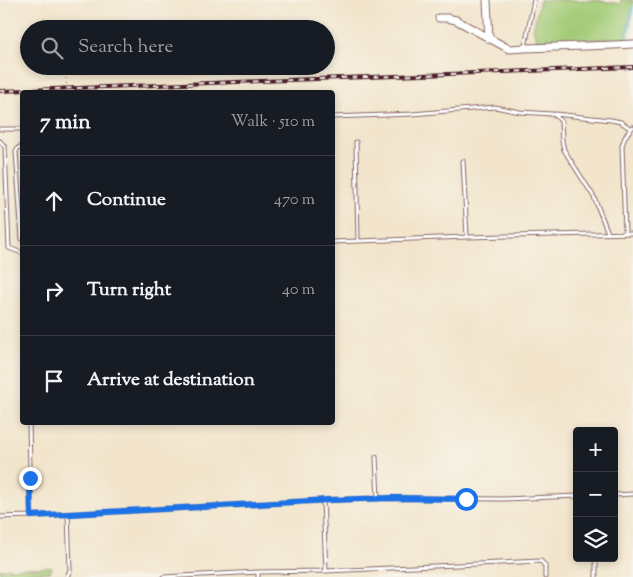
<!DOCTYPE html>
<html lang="en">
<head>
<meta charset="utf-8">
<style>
	body { margin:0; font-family:"Sorts Mill Goudy",serif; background:#20242c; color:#f1f3f6 }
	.controls { position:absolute; right:15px; bottom:15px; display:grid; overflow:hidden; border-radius:5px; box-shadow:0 2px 8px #0003 }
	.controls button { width:45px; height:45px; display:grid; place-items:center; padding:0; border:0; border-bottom:1px solid #363941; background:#171b24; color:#f1f3f6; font:25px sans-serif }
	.stop { position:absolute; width:15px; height:15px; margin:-11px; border:4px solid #1a73e8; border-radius:50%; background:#fff }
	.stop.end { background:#1a73e8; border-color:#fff; box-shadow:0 1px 5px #0008 }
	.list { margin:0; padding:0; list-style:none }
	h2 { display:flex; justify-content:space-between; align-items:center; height:65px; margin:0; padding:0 20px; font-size:21px }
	h2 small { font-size:16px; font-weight:400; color:#9ea1a6 }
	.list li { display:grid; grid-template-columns:32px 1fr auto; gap:15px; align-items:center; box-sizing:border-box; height:90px; padding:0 20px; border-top:1px solid #363941 }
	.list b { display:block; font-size:19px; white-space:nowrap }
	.list em { font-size:16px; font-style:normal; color:#9ea1a6 }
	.icon { flex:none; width:28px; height:28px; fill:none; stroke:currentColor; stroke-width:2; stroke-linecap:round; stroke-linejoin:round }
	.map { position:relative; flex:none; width:633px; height:577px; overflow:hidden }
	.search { position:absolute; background:#171b24; box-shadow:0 2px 8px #0003; left:20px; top:20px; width:315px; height:55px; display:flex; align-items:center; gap:12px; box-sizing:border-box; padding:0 18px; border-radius:28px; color:#9ea1a6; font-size:19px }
	.panel { position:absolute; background:#171b24; box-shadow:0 2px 8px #0003; left:20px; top:90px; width:315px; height:335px; border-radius:5px }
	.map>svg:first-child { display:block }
	.green { fill:#a2cb76; stroke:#767550 }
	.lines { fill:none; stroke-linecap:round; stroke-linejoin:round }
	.stream { stroke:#64bae0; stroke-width:2 }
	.service-casing { stroke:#856463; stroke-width:5 }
	.minor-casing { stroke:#856463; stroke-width:9 }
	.service { stroke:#fff; stroke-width:3 }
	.minor { stroke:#fff; stroke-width:7 }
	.rail-casing { stroke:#4a1f2b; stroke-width:4 }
	.rail { stroke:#f7f3e8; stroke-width:2; stroke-dasharray:5.5; stroke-linecap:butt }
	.path-bridge { stroke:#856463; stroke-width:1; stroke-dasharray:1 4; stroke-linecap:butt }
	.route { stroke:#1a73e8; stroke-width:6 }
</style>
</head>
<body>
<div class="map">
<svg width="633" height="577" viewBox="0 0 633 577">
	<rect width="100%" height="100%" fill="#f7f3e8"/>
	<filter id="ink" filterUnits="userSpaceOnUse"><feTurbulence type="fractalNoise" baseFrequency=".02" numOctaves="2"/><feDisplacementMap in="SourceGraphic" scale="10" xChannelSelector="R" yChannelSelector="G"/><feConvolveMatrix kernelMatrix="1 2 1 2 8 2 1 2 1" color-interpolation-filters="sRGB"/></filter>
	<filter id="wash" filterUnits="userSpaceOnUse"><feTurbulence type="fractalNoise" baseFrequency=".0096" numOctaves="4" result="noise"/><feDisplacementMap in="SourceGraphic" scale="20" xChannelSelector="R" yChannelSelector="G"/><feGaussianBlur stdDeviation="1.12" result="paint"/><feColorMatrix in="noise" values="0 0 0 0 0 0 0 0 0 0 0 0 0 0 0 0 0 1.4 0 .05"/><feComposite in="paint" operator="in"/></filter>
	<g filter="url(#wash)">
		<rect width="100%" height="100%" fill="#f2e5cc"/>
		<path class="green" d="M540,0H595L620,4L621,0H633V6L627,38L538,42L533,29Z
			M52,567L50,572L0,574V569Z"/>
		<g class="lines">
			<path class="stream" d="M627,38L633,6"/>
		</g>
	</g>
	<g filter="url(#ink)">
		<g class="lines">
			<g class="service-casing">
				<path id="service" d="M525,47L534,0
					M555,114L611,120L621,122L631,129
					M332,117L412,114L495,107L520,112L552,114L556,116L561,121L562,141L564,150L594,197L608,233
					M0,129H22
					M0,141L5,147L9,248L22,253
					M356,142L358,241
					M22,146L18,148L16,152L22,239
					M463,161L467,237
					M625,233L622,146C624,138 627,132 633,127
					M332,242L467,237L633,233
					M29,422L31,516L330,500L392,498L504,499L577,496
					M376,457L378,499
					M614,495L633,494
					M323,500L326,571
					M0,517L31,516
					M596,558V577
					M258,572L326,571L541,561L545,566V577
					M67,577L70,570L68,514
					M163,577L258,572V577"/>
			</g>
			<g class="minor-casing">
				<path id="minor" d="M487,0L489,39
					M439,18H447L456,20L509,49L525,48L614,45L633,44"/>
			</g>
			<use href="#service" class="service"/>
			<use href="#minor" class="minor"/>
			<g class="rail-casing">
				<path id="rail" d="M0,91L633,67"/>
			</g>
			<use href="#rail" class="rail"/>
			<path class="path-bridge" d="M66,78L67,92"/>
		</g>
	</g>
	<g class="lines" filter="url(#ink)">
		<path class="route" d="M30,478L31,516L330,500L392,498L466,499"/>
	</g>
</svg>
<div class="controls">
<button>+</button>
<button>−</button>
<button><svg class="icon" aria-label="layers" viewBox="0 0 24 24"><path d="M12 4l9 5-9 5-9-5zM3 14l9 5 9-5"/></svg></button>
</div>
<div class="stop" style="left:466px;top:499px"></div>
<div class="stop end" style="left:30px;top:478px"></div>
<div class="search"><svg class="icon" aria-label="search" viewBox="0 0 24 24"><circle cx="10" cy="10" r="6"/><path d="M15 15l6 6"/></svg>Search here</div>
<section class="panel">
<h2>7 min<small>Walk · 510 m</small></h2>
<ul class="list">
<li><svg class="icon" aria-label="ahead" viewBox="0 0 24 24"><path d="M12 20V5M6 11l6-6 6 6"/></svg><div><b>Continue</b></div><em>470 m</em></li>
<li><svg class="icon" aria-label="right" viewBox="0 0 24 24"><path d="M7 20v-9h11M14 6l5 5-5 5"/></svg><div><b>Turn right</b></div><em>40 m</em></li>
<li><svg class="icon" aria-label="arrive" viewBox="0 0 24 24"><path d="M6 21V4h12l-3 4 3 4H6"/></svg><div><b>Arrive at destination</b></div></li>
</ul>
</section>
</div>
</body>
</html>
